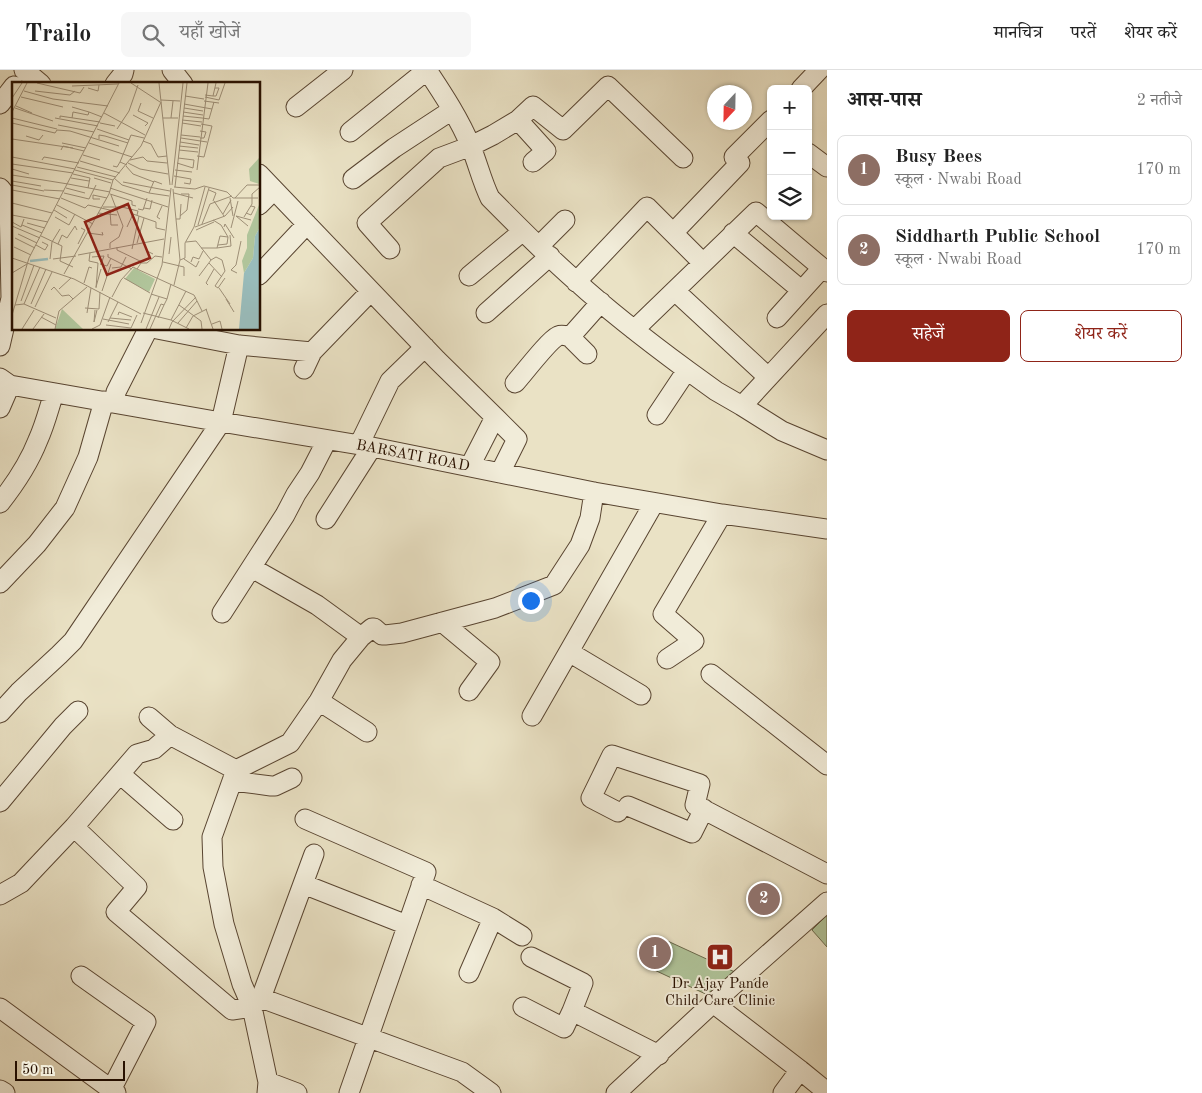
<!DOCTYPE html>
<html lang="hi">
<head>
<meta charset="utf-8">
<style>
	body { margin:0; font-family:"Old Standard TT","Noto Serif Devanagari",serif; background:#f6f6f6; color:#222 }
	.controls { position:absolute; right:15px; top:15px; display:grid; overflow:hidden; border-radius:8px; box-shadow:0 1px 4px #0004 }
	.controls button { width:45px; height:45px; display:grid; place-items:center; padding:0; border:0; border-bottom:1px solid #e0e0e0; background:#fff; color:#222; font:25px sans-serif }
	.compass { position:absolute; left:707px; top:15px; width:45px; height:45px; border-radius:50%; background:#fff; box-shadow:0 1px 4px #0004; rotate:202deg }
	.scale { position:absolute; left:15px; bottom:12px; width:110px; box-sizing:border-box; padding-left:5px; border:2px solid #291100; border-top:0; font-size:14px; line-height:18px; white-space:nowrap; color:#291100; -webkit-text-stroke:4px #f1ecd9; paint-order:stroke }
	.you { position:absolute; left:530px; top:530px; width:18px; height:18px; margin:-12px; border:4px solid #fff; border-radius:50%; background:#1a73e8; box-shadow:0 0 0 8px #1a73e833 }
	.badge { display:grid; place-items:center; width:32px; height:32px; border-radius:50%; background:#8f2418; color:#fff; font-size:16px; font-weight:700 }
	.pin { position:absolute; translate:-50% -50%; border:2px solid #fff; box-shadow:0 1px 5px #0006 }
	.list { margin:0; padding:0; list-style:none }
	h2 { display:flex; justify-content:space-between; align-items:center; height:65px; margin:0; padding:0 20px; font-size:21px }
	h2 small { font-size:16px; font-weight:400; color:#767676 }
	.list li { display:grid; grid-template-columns:32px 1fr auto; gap:15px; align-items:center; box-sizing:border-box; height:70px; margin:0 10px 10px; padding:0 10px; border:1px solid #e0e0e0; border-radius:8px }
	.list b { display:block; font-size:19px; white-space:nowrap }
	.list p { margin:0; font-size:16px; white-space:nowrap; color:#767676 }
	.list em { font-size:16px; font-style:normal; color:#767676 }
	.actions { display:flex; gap:10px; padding:15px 20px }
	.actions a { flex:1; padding:11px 0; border:1px solid #8f2418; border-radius:8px; text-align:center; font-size:18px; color:#8f2418 }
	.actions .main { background:#8f2418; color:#fff }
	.icon { flex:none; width:28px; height:28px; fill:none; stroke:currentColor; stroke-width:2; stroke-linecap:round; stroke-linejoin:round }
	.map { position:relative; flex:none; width:827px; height:1023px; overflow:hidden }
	header { display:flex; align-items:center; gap:30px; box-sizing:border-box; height:70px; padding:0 25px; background:#fff; border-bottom:1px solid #e0e0e0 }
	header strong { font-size:24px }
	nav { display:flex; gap:28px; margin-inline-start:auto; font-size:18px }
	.search { width:350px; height:45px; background:#f6f6f6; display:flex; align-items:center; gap:12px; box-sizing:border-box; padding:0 18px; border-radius:8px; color:#767676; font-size:19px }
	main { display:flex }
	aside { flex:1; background:#fff }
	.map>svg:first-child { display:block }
	.green { fill:#b0c49a; stroke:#6c6a4d }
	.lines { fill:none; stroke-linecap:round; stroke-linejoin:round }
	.minor-casing { stroke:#594531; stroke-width:21 }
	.minor { stroke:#f1ecd9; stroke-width:19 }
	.labels { text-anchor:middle; stroke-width:4; stroke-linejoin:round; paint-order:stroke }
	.street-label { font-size:15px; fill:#291100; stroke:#f1ecd9 }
	.poi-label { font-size:15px; fill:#291100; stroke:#f1ecd9 }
	.inset-river { fill:none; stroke:#99bcbb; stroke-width:2.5 }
	.inset-road { fill:none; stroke:#9d8e76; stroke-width:1 }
	.view { fill:#8f2418; fill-opacity:0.15; stroke:#8f2418; stroke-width:2.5 }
	.inset-edge { fill:none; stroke:#291100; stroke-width:2.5 }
</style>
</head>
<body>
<header>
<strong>Trailo</strong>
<div class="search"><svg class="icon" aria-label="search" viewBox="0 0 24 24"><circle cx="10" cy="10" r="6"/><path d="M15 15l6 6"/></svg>यहाँ खोजें</div>
<nav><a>मानचित्र</a><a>परतें</a><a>शेयर करें</a></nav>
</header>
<main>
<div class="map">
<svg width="827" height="1023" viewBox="0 0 827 1023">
	<rect width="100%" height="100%" fill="#eae2c5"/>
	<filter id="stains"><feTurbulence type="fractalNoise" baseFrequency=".004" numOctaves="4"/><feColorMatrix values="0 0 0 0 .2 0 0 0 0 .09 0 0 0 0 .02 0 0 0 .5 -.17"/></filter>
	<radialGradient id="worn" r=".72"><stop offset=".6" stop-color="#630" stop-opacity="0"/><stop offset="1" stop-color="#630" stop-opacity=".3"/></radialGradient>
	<path class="green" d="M827,845V877L812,860Z
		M661,868L737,903L712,927L648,897Z"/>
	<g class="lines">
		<g class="minor-casing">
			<path id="minor" d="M24,0L41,14
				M172,0L183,14
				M427,0C443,24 460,50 471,77C478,94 482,112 490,128C518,156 546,185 576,211C611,243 649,272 687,300L657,345
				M115,14L123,4L124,0
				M801,19L819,0
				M0,34L14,16
				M296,37L343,0
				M518,50L546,81L533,92
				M350,62L427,0
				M808,83L827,97
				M259,104L437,290L495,347L470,396
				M353,109L394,78L452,40
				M0,118L9,129L11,228L0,276
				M259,135L274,120
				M673,163L740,93L734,87L771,50
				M733,163L801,220
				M539,176L565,150
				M390,179L367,153L439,88L471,76L493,65L518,50L533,36L563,60L608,16L683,88
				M259,205L307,154
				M469,206L523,161
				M576,212L647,137L703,193
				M675,221L768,307
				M486,243L550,186
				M827,244L742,336L782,361L827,380
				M777,248L822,198
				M157,259L239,275L312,282
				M634,260L756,142L827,202
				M570,267L587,284
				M304,299L312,282L371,221
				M687,300L716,321L742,336
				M0,308L10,315L221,352L372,377L594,422L722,444L827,459
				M515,313C524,303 549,270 558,266C563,264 565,266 570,267L601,232
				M115,333L116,322L148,259
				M0,338L10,315
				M495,347L517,369L500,403
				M359,375L390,311L425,277
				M0,433C15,414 29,393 38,370C45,355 49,338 54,323
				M326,449L372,377
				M252,498L317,535L361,567
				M0,513L37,474L65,438L88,387L104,331
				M222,543L285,445L296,424L310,403L327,370
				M442,552L490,592L469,621
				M569,582L641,625
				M667,589L694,571L663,544L722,444
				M711,604L827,695
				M319,631L367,662
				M0,643L19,622L59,585L73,571L221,352L239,275
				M532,646L654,433
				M149,647L170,665L236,700
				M120,704L173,750
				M233,711L271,716H275L292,708
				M0,732L63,656L78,641
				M628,736L692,763L704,739
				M618,742L591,728L612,685L700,714L695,735L827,804
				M305,749L426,802L349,1023
				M74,757L137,817L116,842L232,940L252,937L261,928L314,784
				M303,814L407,855
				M421,815L493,848L522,866
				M0,825L21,813L74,757L137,684L154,679L170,665
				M531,887L583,913L572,941
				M469,903L493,848
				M81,906L146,952L111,1020
				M261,928L462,1002L491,1023
				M713,933L800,1000L827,1022
				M523,937L564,958L572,941L659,985
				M0,938L116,1023
				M268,1012L297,1023
				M0,1020L5,1023
				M267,1023L268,1012L252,937L242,914L224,854L213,797L212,767L236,700L290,673L319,631L342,590L361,567L372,558H374L382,565H385L402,563L495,538L554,515L580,475L590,448L594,422
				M616,1023L713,933L827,832
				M783,1023L800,1000"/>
		</g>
		<use href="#minor" class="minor"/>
	</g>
	<defs>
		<g id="hospital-square" transform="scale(1.4375)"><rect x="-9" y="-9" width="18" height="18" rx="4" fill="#8f2418" stroke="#f1ecd9"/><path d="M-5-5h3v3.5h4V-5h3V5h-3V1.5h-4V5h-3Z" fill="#fff"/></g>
	</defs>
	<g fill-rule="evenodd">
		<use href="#hospital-square" x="720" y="887"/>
	</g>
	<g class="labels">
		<g class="street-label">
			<text transform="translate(413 385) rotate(11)" y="5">BARSATI ROAD</text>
		</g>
		<g class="poi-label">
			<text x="720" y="918">Dr Ajay Pande<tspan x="720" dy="17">Child Care Clinic</tspan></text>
		</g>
	</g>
	<g transform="translate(12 12)">
		<rect width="248" height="248" fill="#eae2c5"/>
		<path d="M247,76V102L238,99L237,87ZM247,123V147L243,154L241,176L232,191L230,179L235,166V153ZM122,186L143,197L137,210L113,197ZM50,227L71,247H43Z" fill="#b0c49a"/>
		<path d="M247,147V247H227L232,191L241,176L243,154Z" fill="#99bcbb"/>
		<path class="inset-river" d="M18,179L36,177"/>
		<path class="inset-road" d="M25,1L68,11L72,5M119,1L148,20M147,1L158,103M60,4L106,2M76,6L86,9L87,3M12,9L41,17L96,24M23,9L58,13L63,9M193,13L201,14L204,1M173,14L192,17M201,14H204L207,6H203M9,15L51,25M193,15L207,18L213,1M0,16L10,1M149,18L168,19M192,19L207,21M129,21L126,29L141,36M172,22L200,27M4,24L20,31M60,25L77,30M3,26L41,39M172,26L191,29M0,30L15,1M171,30L191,33M92,31L133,53M121,33L136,41L133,44M171,34L190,36M0,36L45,47M43,36L86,44M48,36V34L88,40M60,36L61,30L76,33L77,30L90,35M151,36H166M159,36L161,19M190,36L197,37L202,20M170,38L190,40M0,41L43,51L45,48L58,49L107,64M88,41L103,44M170,41L189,44M46,43L82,50M85,47L117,58M105,47L117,29L126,3M169,53L188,55M14,54L27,58L31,53M169,56L195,60M188,56H192L194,50L188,49M0,57L61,66M87,57V53L93,54L116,61M131,59L139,62L146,75L155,74M168,60L187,63M50,61L74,66M77,61L120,75M167,64L186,66M49,68L51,64L72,69M167,68L186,70M71,73L88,78M185,74L192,75L200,44L189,42M0,75L63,87M166,76L182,78M30,78L32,75L67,81M118,78L131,75L135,79L155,81M68,79L108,91M108,80L119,53L132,56M116,81L128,87L156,92M165,81L181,86L182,78M0,82L61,91M101,84L105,85L108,80L115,83M114,84L121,92L142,100M65,85L104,95M0,87L17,92M63,88L101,98M163,88L180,90M185,88L196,1M61,92L78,96L76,106M0,93L56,102M162,94L179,97L178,102L172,101M59,96L77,99M82,96L99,101M102,96L110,103L137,111L142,99L150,102M0,99L29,104M111,100L158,109M56,102L98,110M0,103L32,109M160,103L171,1M162,105L183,107L192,104L215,110L221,116H246M163,105L175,1M54,106L73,111M98,106L156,125M161,107L168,178L162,203M0,108L48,117M32,108L52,109M197,108L204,111L201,119M52,111L77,117L84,103M137,111L157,114M162,111L181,116M98,112L120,119V123L124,124M49,116L73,126L76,123L102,129M218,116L221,134M223,116L235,103H248M88,117H81V113L95,116M202,119L212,134M0,121L40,131M45,123L81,142M91,125H110L126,129L125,133M132,126L138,127L140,118M126,127L131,128L135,116M42,128L55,136M98,129L99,143H106M86,131L105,133M234,131L239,133L243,125L239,124M211,132L219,118M0,133L36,140M168,134L175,128L177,112H169M224,134L239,138M224,134L236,144M43,135L57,143L63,132M232,135L240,122V112L248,105M148,137L145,135L150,124M164,137H168L169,122M0,140L9,145L12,137M15,141L33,146M190,142L198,122L220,114M10,143L30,151M186,143L197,106M0,144L28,156M115,145L121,132L144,140V146L153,148M183,145L213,134L221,125M212,145L213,142L222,156M219,146L226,119M184,148L202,140M76,151L91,153L90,150M6,152L25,161M29,154L50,164L48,179L61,185M3,156L23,166M132,160L135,169L141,172M174,160L184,159L199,178L204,175L210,178L213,189L203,204L206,206L213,196M125,161L132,136M46,162L50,153L55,156L63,144L65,148M66,162L73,148L69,146M24,163L33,168L36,163L30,160M206,163L215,162L216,155M2,165L19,173M105,165V168L130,180M98,166V161L107,155L111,144L99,113M189,166H205L208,154L216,155L209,143L201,138M205,166L219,164L218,153M120,167L127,134M78,171L77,179L86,181L84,206M96,172V175L120,187M157,172L159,155M66,173L152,157M80,175L92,174L89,182M0,176L62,197L129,232M38,177L40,160L48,147M41,177L64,174M172,177L184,185L187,179M168,178L173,176V161L182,145L193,105M151,180L172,185V194M179,180L181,175L187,177L191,169M197,181L210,195M88,182L95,184L99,176M100,186L109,185L114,175M125,187L182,213L190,229M0,191L15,182M225,191L219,188L224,183L229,159M52,192L97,112L101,98L129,64L149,20M187,194L199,178M112,196L138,211M72,201L77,185L80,186M196,203L194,201L202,187M84,205L89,187M207,206L218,222M47,207L59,196M39,208L42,205L50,214L57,213L61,217M90,209L99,182M139,212L155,217L152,223M100,215L109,198L121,185L125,187L129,181H135L143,174L150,175M155,217L159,202M214,217L222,230M9,219L22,183M12,222L28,185M19,222L34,187M3,223L12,222L44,236M167,223L189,239L190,247M23,225L40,190M73,226L87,227L88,210M194,227L201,247M83,228L82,240L85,228M75,231L79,206M131,231L159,238L177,247M0,233L17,176L107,1M106,233L107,230L120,235M29,235L44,243M98,236L119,238M91,237L117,242M159,238L174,209M96,240L106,220M129,241L150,183L159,106M166,241L185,219M200,242L208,239L210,247M94,243L119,246L125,233M174,246L181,234L195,227M10,247L22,228M21,247L32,232M43,247L47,229L75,205M80,247L88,243L98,215M134,247L147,215M138,247L149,222L152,223L146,236M157,247L160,240L184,215"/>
		<path class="view" d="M116,122L138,176L95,193L73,140Z"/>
		<rect width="248" height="248" class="inset-edge"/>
	</g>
	<rect width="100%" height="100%" filter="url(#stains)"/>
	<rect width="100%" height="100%" fill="url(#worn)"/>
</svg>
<div class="controls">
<button>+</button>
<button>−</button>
<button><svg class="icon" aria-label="layers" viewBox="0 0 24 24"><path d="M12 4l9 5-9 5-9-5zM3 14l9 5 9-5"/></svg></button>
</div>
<svg class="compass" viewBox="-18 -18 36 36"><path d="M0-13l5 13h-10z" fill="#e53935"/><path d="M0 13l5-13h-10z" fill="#767676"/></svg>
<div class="scale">50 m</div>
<div class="you"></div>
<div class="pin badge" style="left:655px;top:883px;background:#8d6e63">1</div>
<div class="pin badge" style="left:764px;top:829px;background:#8d6e63">2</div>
</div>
<aside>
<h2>आस-पास<small>2 नतीजे</small></h2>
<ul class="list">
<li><span class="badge" style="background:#8d6e63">1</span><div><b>Busy Bees</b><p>स्कूल · Nwabi Road</p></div><em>170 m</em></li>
<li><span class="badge" style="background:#8d6e63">2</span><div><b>Siddharth Public School</b><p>स्कूल · Nwabi Road</p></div><em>170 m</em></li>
</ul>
<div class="actions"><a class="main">सहेजें</a><a>शेयर करें</a></div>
</aside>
</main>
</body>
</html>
